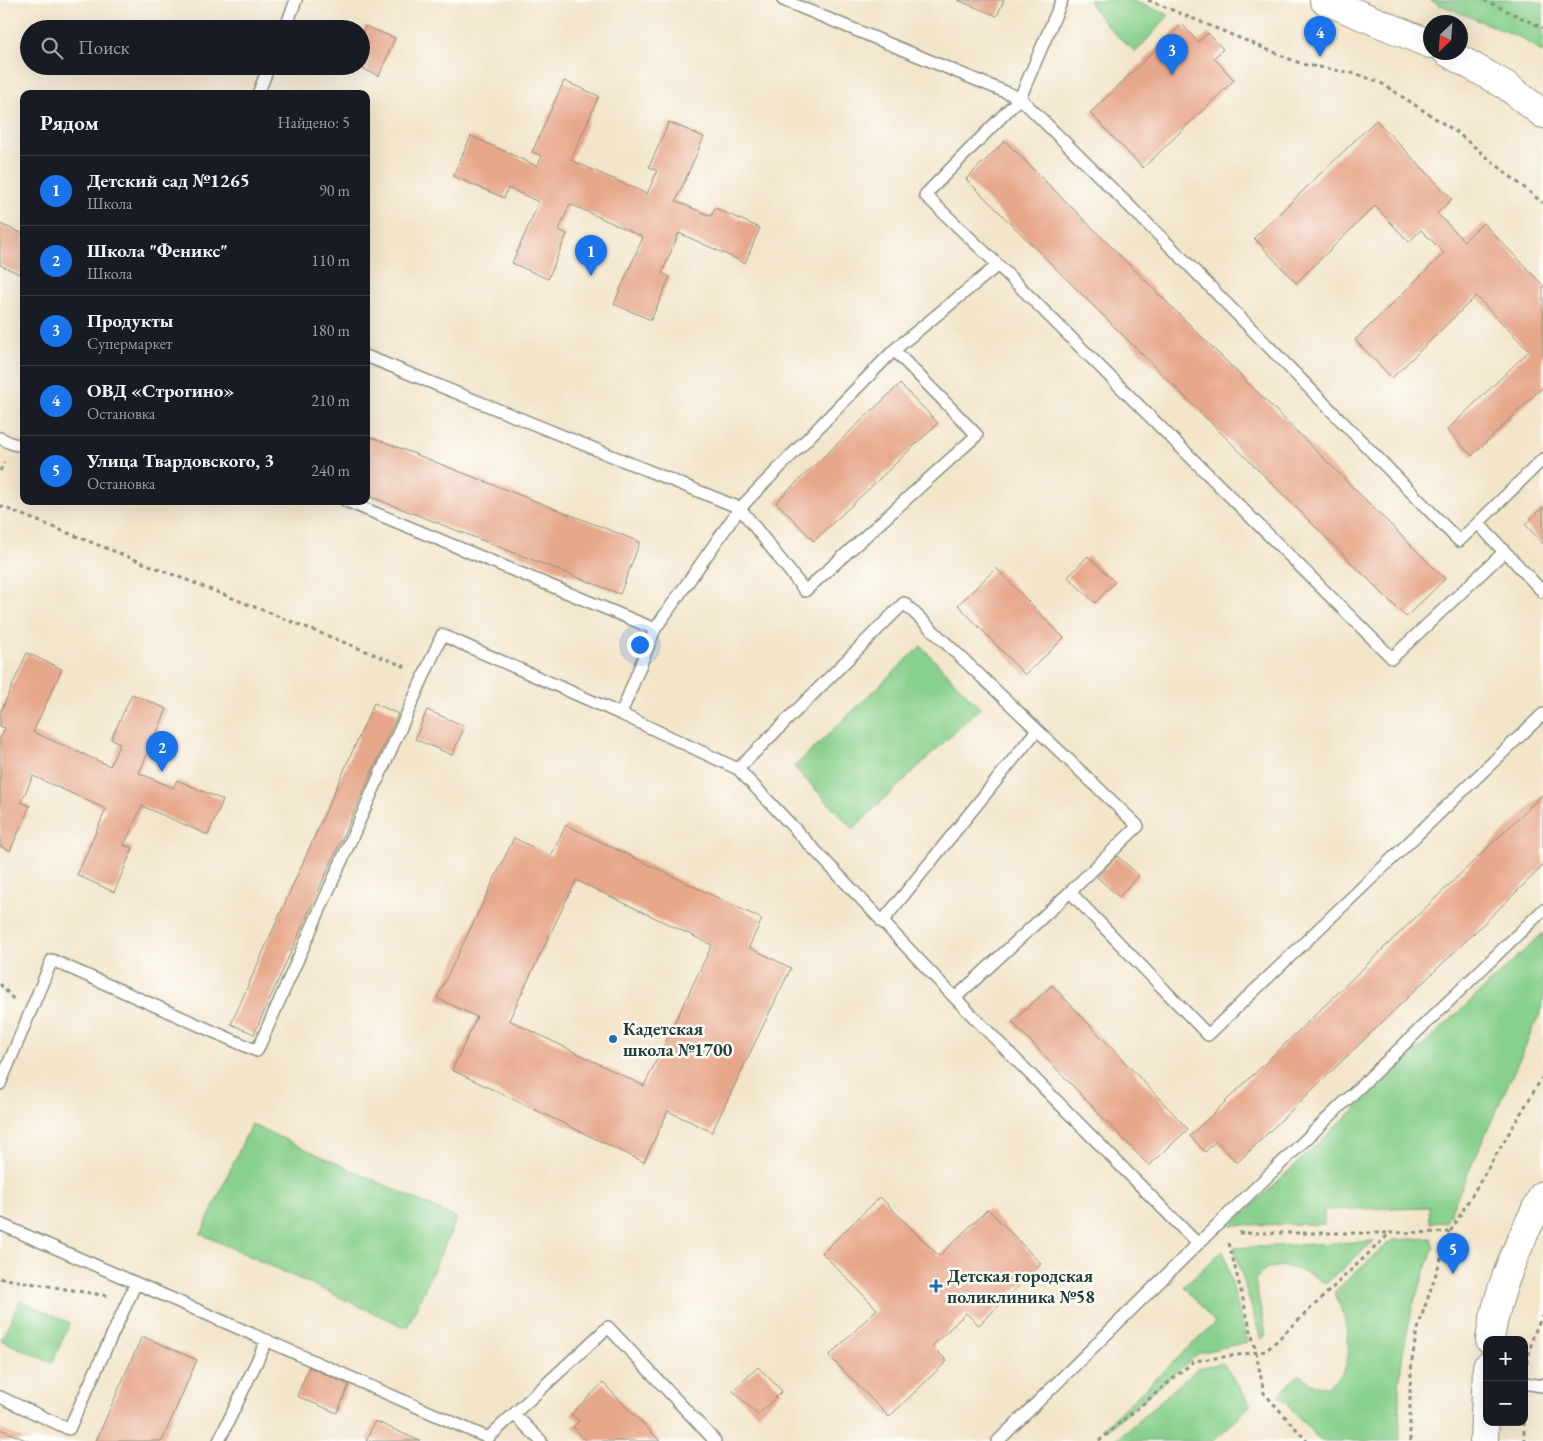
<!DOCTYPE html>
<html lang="ru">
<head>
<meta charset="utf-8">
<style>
	body { margin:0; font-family:"EB Garamond",serif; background:#242831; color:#f1f3f6 }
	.controls { position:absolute; right:15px; bottom:15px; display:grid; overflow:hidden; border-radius:10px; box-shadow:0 5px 20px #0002 }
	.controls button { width:45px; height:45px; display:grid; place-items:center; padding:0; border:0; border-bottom:1px solid #363941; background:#171b24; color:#f1f3f6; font:25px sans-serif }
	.compass { position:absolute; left:1423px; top:15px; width:45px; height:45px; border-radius:50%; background:#171b24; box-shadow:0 5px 20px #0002; rotate:205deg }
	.you { position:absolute; left:639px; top:644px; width:18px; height:18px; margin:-12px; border:4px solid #fff; border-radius:50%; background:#1a73e8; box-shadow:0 0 0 8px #1a73e833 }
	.badge { display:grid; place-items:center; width:32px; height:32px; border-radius:50%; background:#1a73e8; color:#fff; font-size:16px; font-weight:700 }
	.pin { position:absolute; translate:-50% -41px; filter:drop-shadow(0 1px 2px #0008) }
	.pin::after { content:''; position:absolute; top:26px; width:18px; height:15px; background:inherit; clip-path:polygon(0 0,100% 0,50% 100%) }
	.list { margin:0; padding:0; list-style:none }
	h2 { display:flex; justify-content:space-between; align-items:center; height:65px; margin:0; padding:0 20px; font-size:21px }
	h2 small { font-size:16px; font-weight:400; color:#9ea1a6 }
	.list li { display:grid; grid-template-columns:32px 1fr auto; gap:15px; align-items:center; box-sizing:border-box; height:70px; padding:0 20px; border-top:1px solid #363941 }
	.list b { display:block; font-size:19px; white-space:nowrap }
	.list p { margin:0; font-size:16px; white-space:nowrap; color:#9ea1a6 }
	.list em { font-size:16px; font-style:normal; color:#9ea1a6 }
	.icon { flex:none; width:28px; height:28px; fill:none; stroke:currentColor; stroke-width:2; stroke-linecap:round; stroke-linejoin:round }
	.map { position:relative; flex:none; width:1543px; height:1441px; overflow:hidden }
	.search { position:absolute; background:#171b24; box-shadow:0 5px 20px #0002; left:20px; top:20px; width:350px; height:55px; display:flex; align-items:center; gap:12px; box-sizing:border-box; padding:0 18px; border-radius:28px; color:#9ea1a6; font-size:19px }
	.panel { position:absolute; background:#171b24; box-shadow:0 5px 20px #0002; left:20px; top:90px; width:350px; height:415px; border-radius:10px }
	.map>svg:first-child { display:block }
	.green { fill:#88d08b; stroke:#548660 }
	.building { fill:#e7a78b; fill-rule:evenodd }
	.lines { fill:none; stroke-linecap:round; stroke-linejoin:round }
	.service-casing { stroke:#89917f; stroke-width:14 }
	.secondary-casing { stroke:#89917f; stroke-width:30 }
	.path { stroke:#89917f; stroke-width:3; stroke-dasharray:4 4; stroke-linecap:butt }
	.service { stroke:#fff; stroke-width:11 }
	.secondary { stroke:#fff; stroke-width:28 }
	.poi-dot { fill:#1f6fb2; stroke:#fdfcf7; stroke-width:2 }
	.labels { text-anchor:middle; stroke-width:5; stroke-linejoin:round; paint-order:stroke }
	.poi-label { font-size:18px; font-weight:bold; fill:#1f3d34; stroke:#fdfcf7; text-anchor:start }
</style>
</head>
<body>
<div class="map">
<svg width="1543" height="1441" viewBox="0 0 1543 1441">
	<rect width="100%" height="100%" fill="#fdfcf7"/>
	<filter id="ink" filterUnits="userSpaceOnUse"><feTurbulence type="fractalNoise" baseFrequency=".02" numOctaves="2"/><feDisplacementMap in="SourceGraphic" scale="10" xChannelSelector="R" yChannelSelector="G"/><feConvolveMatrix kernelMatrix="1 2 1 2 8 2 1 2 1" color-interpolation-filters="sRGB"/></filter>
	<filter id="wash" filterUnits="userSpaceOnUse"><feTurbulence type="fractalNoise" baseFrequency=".0096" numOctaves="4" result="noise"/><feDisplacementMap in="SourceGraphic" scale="20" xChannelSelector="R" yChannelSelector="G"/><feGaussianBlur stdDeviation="1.12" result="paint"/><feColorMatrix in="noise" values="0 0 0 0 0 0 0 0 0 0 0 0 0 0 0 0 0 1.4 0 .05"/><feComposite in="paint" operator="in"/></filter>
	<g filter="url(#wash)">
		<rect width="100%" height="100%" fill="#f3e5ca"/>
		<path class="green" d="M1089,0H1131L1169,15L1136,52C1118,37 1100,22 1089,0Z
			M1429,0H1534L1543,5V53L1521,38Z
			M921,646L980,708L853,829L794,767Z
			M1543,933V1007L1446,1222L1430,1223L1429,1207L1324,1210V1224L1231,1225Z
			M251,1124L457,1218L407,1328L201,1234Z
			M1431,1238L1434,1247L1413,1305L1403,1351L1399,1385L1400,1441H1320L1279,1395L1299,1374L1315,1385L1327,1386C1332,1383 1339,1378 1342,1373C1356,1351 1344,1313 1334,1292L1392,1240Z
			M1374,1241L1325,1284L1312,1275L1285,1266L1267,1268L1255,1280L1266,1335L1261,1340L1234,1248Z
			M1223,1250L1247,1342L1199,1353L1105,1431L1102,1429L1215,1323L1184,1286Z
			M20,1300L70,1323L52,1363L1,1340Z
			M1223,1363L1251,1405L1214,1441H1115L1198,1368Z"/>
		<g id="blocks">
			<path class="building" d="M957,0H1004L997,16Z
				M1182,24L1198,42L1208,33L1223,49L1214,58L1234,80L1143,168L1090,113Z
				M365,26L395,38L379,76L357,66H361V35Z
				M564,81L599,96L571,160L647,194L657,171L649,167L669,122L704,137L676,201L711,216L715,208L760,228L745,263L679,233L662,273L670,277L651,320L614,304L643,237L570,204L559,230L567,234L548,279L512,263L539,202L508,188L504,198L453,176L471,136L537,166L542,156L532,152Z
				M1376,120L1452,199L1437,213L1464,241L1483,223L1543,285V387L1472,456L1447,430L1529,351L1476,296L1392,378L1355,340L1444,253L1421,230L1409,242L1375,206L1296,283L1254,238Z
				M1005,141L1445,579L1406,617L966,179Z
				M0,224L24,234V276L0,265Z
				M900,384L938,423L814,541L776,502Z
				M366,435L640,542L620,594L366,495Z
				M1543,507V544L1525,524Z
				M1088,556L1115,582L1095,603L1068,577Z
				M996,568L1064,638L1025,675L958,605Z
				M27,653L62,669L33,732L110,766L120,743L111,739L132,694L167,709L139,773L173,788L177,780L223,800L208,835L142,806L124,845L133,848L114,892L77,875L106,809L33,776L21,802L30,806L10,851L0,846V777L1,773H0V738L5,728L0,726V713Z
				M374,703L398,714L254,1034L231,1024Z
				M427,710L465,726L452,755L415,739Z
				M1543,794V866L1237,1163L1216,1141L1205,1152L1190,1136Z
				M566,825L762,919L749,947L791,968L712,1132L668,1111L644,1162L452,1070L477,1017L437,998L514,838L551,856ZM576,880L712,945L644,1086L509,1020Z
				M1117,856L1139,875L1119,897L1097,877Z
				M1052,985L1188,1129L1149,1166L1012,1022Z
				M880,1197L939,1256L988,1209L1041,1264L979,1325L966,1313L932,1346L947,1361L889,1417L829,1356L877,1309L822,1253Z
				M142,1336L197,1360L162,1441H96Z
				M309,1367L349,1385L337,1413L297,1396Z
				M758,1367L782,1391L758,1415L733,1391Z
				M603,1383L660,1441H587L573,1427L579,1421L571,1414Z
				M375,1421L420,1441H366Z
				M0,1429L28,1441H0Z"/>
		</g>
	</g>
	<g filter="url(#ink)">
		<use href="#blocks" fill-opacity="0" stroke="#89917f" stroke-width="1"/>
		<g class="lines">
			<g class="service-casing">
				<path id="service" d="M783,0L1020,98L1062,0
					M285,29L296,0
					M258,94L269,66
					M894,350L977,435L805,591L740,508L894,350L998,265
					M366,356L740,508L655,629
					M0,438L13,444L24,446
					M1543,459L1478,523L1504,552L1392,658L998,265L925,195L1020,98L1178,254L1459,541L1478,523L1543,592
					M346,501L655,629L621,714L738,769L955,998L1198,1244
					M738,769L904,603L1138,826L1070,892
					M882,922L1037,730
					M955,998L1070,892L1208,1035L1543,714
					M0,1084L52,960L257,1051L442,635L621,714
					M0,1224L136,1283
					M1524,1383L1542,1386L1543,1384
					M0,1397L69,1429L136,1283L488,1438L608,1327L715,1441
					M514,1414L541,1441
					M219,1441L267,1340
					M998,1441L1210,1232L1543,910"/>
			</g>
			<g class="secondary-casing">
				<path id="secondary" d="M1324,0L1430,44
					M1447,52L1507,86L1543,114
					M1490,1340C1497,1289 1520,1240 1543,1195
					M1484,1441L1487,1367"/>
			</g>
			<path class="path" d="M1148,0L1302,64L1357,74L1381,83L1455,131L1543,203
				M1484,0L1543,28
				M0,471L4,463
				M0,506L406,667
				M0,984L14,1000
				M1239,1233H1390
				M1229,1243L1256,1352L1264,1393L1307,1441
				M0,1278L108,1296
				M1527,1363L1533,1336L1543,1314
				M1524,1422V1441
				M1099,1441L1194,1361L1266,1351L1390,1233L1450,1232
				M1410,1441V1388L1412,1360L1416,1336L1423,1312L1450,1232L1543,1076"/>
			<use href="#service" class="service"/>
			<use href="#secondary" class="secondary"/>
		</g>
	</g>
	<g class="poi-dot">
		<circle cx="613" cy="1039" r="5"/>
		<path d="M933.5 1278.5h5v5h5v5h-5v5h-5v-5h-5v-5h5z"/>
	</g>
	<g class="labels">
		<g class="poi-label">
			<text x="623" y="1035">Кадетская<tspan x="623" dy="21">школа №1700</tspan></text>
			<text x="947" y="1282">Детская городская<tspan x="947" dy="21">поликлиника №58</tspan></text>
		</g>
	</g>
</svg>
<div class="controls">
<button>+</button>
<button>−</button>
</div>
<svg class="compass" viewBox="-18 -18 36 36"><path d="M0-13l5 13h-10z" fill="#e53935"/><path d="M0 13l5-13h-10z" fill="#9ea1a6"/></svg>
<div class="you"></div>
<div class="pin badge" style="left:591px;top:276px">1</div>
<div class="pin badge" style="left:162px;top:772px">2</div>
<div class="pin badge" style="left:1172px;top:75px">3</div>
<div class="pin badge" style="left:1320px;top:57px">4</div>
<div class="pin badge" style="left:1453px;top:1274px">5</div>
<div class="search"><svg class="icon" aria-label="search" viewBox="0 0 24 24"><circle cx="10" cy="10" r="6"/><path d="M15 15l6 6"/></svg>Поиск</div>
<section class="panel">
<h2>Рядом<small>Найдено: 5</small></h2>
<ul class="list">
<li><span class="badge">1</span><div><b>Детский сад №1265</b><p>Школа</p></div><em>90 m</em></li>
<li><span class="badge">2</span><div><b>Школа &quot;Феникс&quot;</b><p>Школа</p></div><em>110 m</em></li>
<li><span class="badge">3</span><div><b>Продукты</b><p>Супермаркет</p></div><em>180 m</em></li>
<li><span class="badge">4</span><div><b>ОВД «Строгино»</b><p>Остановка</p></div><em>210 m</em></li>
<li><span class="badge">5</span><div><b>Улица Твардовского, 3</b><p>Остановка</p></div><em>240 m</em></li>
</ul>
</section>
</div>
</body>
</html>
